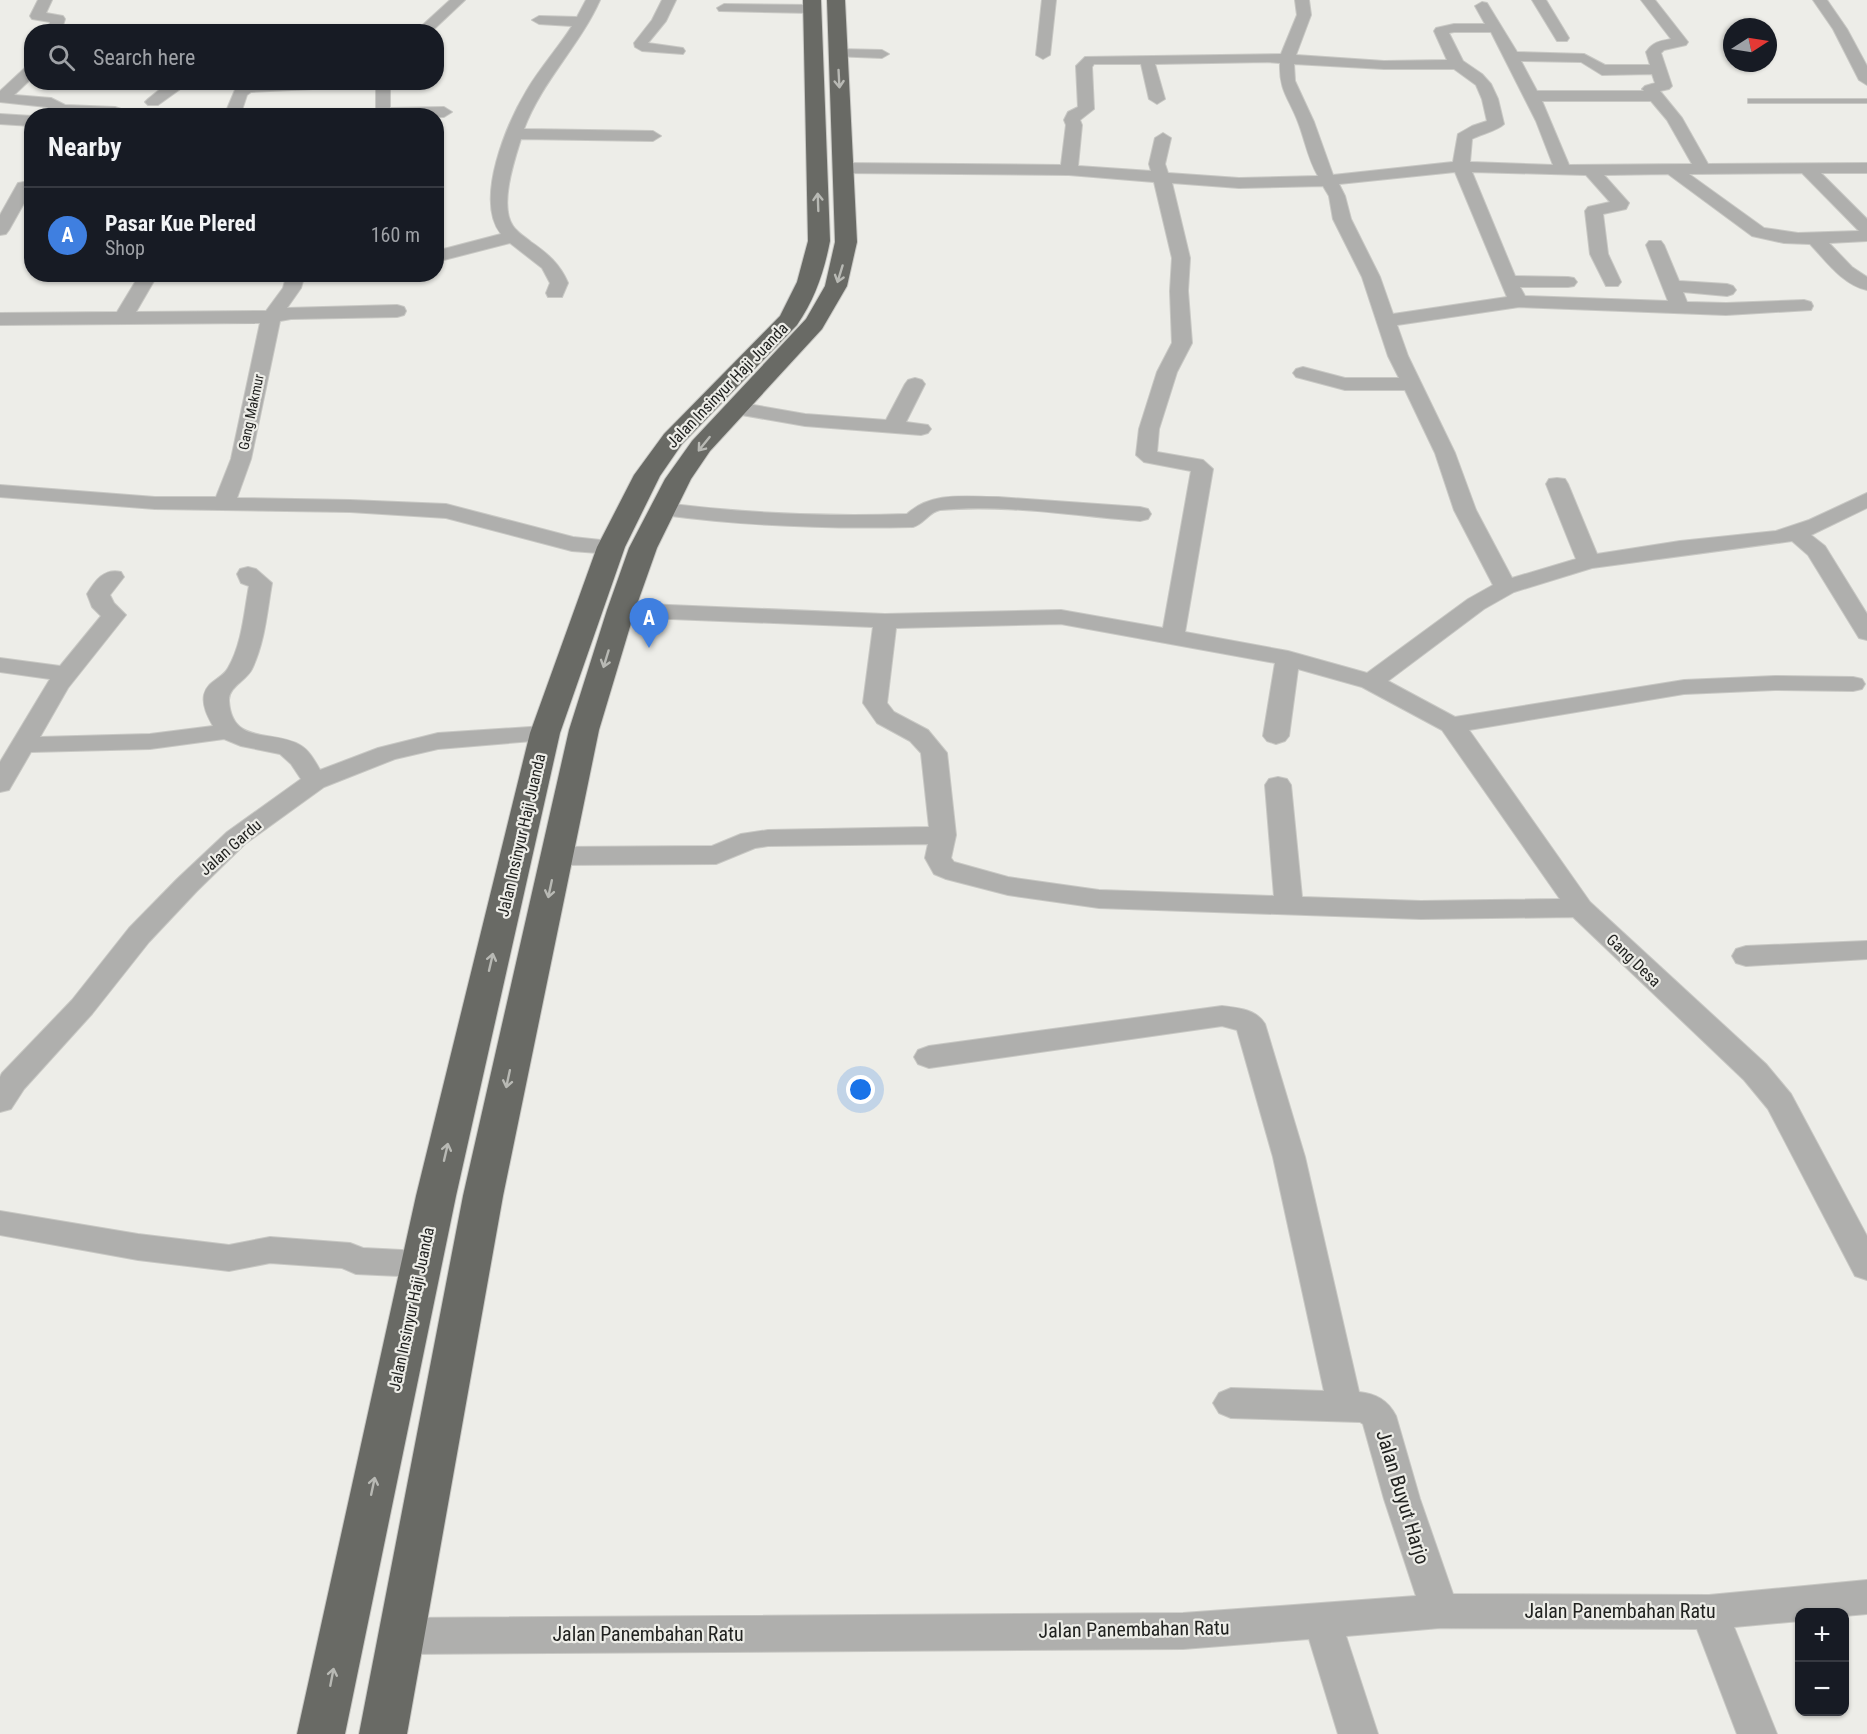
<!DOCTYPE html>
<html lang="en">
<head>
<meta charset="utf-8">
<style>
	body { margin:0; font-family:"Roboto Condensed",sans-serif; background:#20242c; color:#f1f3f6 }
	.controls { position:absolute; right:18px; bottom:18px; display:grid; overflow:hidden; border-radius:12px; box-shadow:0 2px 4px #0004 }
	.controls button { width:54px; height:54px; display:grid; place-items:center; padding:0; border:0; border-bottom:2px solid #363941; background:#171b24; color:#f1f3f6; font:30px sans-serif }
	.compass { position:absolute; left:1723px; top:18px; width:54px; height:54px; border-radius:50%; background:#171b24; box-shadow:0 2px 4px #0004; rotate:78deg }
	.you { position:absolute; left:861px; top:1090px; width:21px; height:21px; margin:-15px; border:4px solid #fff; border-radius:50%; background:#1a73e8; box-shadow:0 0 0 9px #1a73e833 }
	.badge { display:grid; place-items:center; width:39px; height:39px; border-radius:50%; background:#c1a3d9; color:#fff; font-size:20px; font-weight:700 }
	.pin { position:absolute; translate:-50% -50px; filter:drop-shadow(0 2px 3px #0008) }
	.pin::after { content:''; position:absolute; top:32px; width:21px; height:18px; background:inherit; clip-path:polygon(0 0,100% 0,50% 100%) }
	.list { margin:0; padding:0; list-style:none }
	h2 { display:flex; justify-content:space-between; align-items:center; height:78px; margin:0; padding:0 24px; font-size:26px }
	h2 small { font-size:20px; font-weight:400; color:#9ea1a6 }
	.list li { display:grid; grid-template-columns:39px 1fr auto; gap:18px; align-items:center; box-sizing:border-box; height:96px; padding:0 24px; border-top:2px solid #363941 }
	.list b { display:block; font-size:22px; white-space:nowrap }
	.list p { margin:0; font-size:20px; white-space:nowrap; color:#9ea1a6 }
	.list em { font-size:20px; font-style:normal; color:#9ea1a6 }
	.icon { flex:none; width:33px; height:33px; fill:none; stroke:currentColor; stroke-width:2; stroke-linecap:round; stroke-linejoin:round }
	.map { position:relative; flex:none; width:1867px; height:1734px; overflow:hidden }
	.search { position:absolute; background:#171b24; box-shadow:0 2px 4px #0004; left:24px; top:24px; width:420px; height:66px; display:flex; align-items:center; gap:15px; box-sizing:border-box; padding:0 21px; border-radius:24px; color:#9ea1a6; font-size:22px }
	.panel { position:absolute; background:#171b24; box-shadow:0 2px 4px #0004; left:24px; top:108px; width:420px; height:174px; border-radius:24px }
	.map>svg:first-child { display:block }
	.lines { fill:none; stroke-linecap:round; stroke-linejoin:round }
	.lane-casing { stroke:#c8c8c4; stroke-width:2 }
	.street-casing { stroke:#c8c8c4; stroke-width:2 }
	.highway-casing { stroke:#c8c8c4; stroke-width:2 }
	.lane { fill:#afafad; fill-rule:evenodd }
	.street { fill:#afafad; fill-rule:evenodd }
	.highway { fill:#696a65; fill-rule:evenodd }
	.oneway { stroke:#b8b9b4 }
	.labels { text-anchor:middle; stroke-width:4.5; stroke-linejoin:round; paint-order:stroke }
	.far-street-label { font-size:14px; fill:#212220; stroke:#edede8 }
	.street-label { font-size:16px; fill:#212220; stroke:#edede8 }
	.near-street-label { font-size:20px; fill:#212220; stroke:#edede8 }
</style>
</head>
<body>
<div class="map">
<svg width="1867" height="1734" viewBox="0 0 1867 1734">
	<rect width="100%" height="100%" fill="#edede8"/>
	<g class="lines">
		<g class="lane-casing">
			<path id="lane" d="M1748,99H1867V103H1748Z"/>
		</g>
		<g class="street-casing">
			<path id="street" d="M38,0H52L46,13L63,16L65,19L61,32H47L50,22L32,19L30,16Z
				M450,0H465L431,32H415Z
				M586,0H600C580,45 542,81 524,129L653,131L661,136L653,141L521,139C514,161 499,206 513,226C517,232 525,237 531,242C547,253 560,264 568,283L562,297H548L546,293L550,283L542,268L510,243L436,262V251L501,234C474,200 507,123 527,90C540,68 558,48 572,26L539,24L532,20L539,16L577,17Z
				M662,0H676L666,21L648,43L683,48L685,51L683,54L642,51L635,47L634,43L652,20Z
				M1042,0H1056L1050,55L1043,59L1036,55Z
				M1295,0H1309L1311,15L1296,55L1384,61L1447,60L1434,31L1436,28L1454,24H1485L1475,6L1482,2L1487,3L1517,52L1584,54L1605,65H1650L1646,52C1653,42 1660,41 1671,39L1641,0H1655L1688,42L1686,45L1664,50L1661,53L1672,86L1669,89L1660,91L1682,118L1708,164L1867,163V173H1821L1867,219V241L1829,243L1852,267L1867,277V290C1843,285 1826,261 1810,244L1784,243L1752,236L1668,174L1604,175L1629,203L1626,209L1603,214L1608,254L1621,282L1618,286H1606L1590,254L1585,211L1588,207L1610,202L1586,175L1472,172L1515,276L1568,277L1574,278L1577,282L1574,286L1568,287H1520L1525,296L1668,301L1646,245L1649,241H1661L1664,245L1679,281L1727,284L1733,286L1736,290L1733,294L1727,296L1683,292L1687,302L1726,303L1804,300L1811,302L1813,306L1811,310L1726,315L1519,307L1397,325L1408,356L1455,453L1476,510L1512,578L1576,559L1546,484L1549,479L1557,478L1565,479L1568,484L1597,554L1680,541L1776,531L1809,520L1867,493V508L1811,535L1825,546L1867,614V640L1859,638L1808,555L1792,541L1592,568L1514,592L1484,609L1388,681L1455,717L1684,680L1775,676L1853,677L1862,679L1865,684L1862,689L1853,691L1775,690L1684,694L1469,730L1590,902L1766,1064L1791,1094L1867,1236V1280L1855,1276L1768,1109L1744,1080L1573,917L1421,919L1099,908L1008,895L946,879L934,874L925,858L928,844L768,846L755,848L716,864L557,865L548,862L544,856L548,850L557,847L712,846L741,834L768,830L929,827L921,753L910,741L877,723L863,703L873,627L621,617L613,615L609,610L613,605L621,603L885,614L1061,610L1163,628L1191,471L1144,462L1136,455L1139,429L1157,372L1172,343L1170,291L1172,258L1154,182L1069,175L843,173L835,168L843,163L1061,165L1066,125L1064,120L1068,112L1078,107L1076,66L1085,57L1281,54L1297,15ZM1454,32H1491L1536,121L1553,165L1470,162L1472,139C1481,134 1497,131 1504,124L1498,99L1491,84L1482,74L1463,61L1449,33ZM1521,61L1581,62L1602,75L1652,74L1655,83L1645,86L1642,89L1644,91H1537ZM1268,62L1280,63C1279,91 1289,98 1298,122C1305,140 1308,159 1318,176L1239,178L1168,173L1165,164L1171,138L1163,133L1155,138L1149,164L1151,171L1078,166L1082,125L1080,120L1094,109L1092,67L1094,64H1141L1149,99L1157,104L1165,99L1155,64ZM1294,64L1384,69H1454L1476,85L1482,99L1487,121L1472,126L1458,134L1453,162L1333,175L1314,122L1295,81ZM1542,101H1651L1667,120L1692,164L1569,165ZM1455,172L1507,297L1393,314L1380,277L1351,219L1345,196L1339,184ZM1802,173L1859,231L1798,233L1764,228L1689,174ZM1172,183L1239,188L1323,186L1329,196L1333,219L1362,277L1388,356L1399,378H1345L1303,367L1296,369L1293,373L1296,377L1345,390H1405L1435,453L1454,510L1493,585L1468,599L1367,673L1288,651L1185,632L1213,469L1203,460L1157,452L1159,429L1177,372L1192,343L1188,291L1190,258ZM1061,624L1275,663L1263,736L1267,741L1276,744L1285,741L1289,736L1298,669L1362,687L1442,730L1560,899L1421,901L1302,897L1291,785L1287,779L1278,777L1269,779L1265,785L1274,896L1099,890L1008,877L954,862L951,858L956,835L947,753L928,730L894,712L887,703L896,628Z
				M1532,0H1546L1569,38L1567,41H1557Z
				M1813,0H1827L1847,29L1867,66V85L1859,80L1833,29Z
				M724,4L812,5L819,9L812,13L719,11L717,8Z
				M837,49L882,50L889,54L882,58L832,56L830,53L832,50Z
				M32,65V78L14,95L51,98L65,105L115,107L133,113L135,116L61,115L47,107L0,102V91L27,66Z
				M169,82H190L158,105H148L145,102L148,99Z
				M266,82H390V108L444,107L452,112L444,117L376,116V89L356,87L251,92L247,95L240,116H224L235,90L247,83Z
				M0,114L32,116V126L0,124Z
				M24,182L30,183L32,189L9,230L6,234L0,235V215L18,183Z
				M140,274H158L136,312L266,311L283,288L287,274H305L301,288L287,308L397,305L404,307L406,311L404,315L397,317L291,319L280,321L251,459L237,498L350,500L446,504L573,537L619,542L622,547L619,552L611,554L572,551L446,518L350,512L155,509L0,497V485L155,497H216L231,459L260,323L0,325V313L117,312Z
				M915,378L922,380L925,384L906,422L928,425L931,429L928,433L921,435L805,426L736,414L729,412L726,408L729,404L736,402L805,414L886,420L905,384L908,380Z
				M998,497L1140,507L1148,509L1151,514L1148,519L1140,521C1076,516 1004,504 940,510C929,512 924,524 913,527C829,529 746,526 663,515L655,514L652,509L655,504L663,503C744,513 825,517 907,514C932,491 966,497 998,497Z
				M248,567L256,569L272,583C267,612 265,642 252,669C246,681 228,687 229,701C232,746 273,729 300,745C309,750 315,761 320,770L378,748L438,733L545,726L554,728L557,733L554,738L545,740L438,749L395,759L324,787L245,844L197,891L149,942L92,1014L24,1089L11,1109L0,1112V1077L2,1073L72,1000L129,928L177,879L227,832L301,779L291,764L280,754L241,746L224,739L150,749L31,752L9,790L0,792V762L50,679L0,672V658L60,666L101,616L92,607L87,594C95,581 104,568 121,572L124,577L110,595L114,603L126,615L68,688L40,737L150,734L213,726C208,717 202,706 204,695C207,681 222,679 228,668C242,644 244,613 249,586L241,583L237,574L240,569Z
				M1867,941V959L1746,966L1736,963L1732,956L1736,949L1746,946Z
				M1222,1006C1238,1008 1256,1009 1265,1024L1305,1157L1359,1392C1376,1394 1388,1400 1396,1416L1420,1499L1453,1594L1709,1595L1867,1580V1614L1844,1616V1612H1800V1621L1734,1627L1777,1734H1737L1697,1629L1440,1628L1346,1636L1378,1734H1338L1309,1639L1183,1649L400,1654L386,1648L381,1636L386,1624L400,1618L1183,1613L1416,1596L1384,1499L1363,1424L1360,1422L1231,1418L1219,1413L1213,1403L1219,1393L1231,1388L1324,1391L1273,1157L1237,1030L1222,1026L929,1068L918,1064L914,1057L918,1050L929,1046Z
				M0,1211L138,1234L229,1245L270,1237L350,1243L363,1248L421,1251L433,1255L437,1264L433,1273L421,1277L356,1274L342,1268L270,1263L229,1271L138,1260L0,1235Z"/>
		</g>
		<g class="highway-casing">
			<path id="highway" d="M803,0H821L830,241C824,272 815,299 797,325L682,444L660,476L625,547L560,733L456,1196L345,1734H297L416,1196L530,733L597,547L634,475L664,434L780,316L797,282L808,241Z
				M827,0H845L857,242L847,286L822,329L710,451L691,479L657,548L635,610L599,730L503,1196L407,1734H359L463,1196L569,730L607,610L629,548L665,479L692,441L806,319L825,286L835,242Z"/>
		</g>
		<use href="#lane" class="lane"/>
		<use href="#street" class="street"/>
		<use href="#highway" class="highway"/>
	</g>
	<defs><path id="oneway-shaft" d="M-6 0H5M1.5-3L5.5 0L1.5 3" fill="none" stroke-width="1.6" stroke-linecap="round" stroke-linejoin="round" transform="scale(1.5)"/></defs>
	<g class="oneway">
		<use href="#oneway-shaft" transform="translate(839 79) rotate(87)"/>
		<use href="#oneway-shaft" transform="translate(818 202) rotate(-92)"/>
		<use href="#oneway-shaft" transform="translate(840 274) rotate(107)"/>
		<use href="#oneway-shaft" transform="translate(704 444) rotate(129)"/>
		<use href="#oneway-shaft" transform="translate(606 659) rotate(107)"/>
		<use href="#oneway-shaft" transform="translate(550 889) rotate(102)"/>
		<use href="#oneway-shaft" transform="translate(491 962) rotate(-77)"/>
		<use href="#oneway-shaft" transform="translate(508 1079) rotate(102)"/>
		<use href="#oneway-shaft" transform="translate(446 1152) rotate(-77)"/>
		<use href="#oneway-shaft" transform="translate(373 1486) rotate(-78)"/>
		<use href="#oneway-shaft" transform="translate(332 1677) rotate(-79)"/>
	</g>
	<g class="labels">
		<g class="far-street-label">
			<text transform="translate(251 412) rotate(-78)" y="5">Gang Makmur</text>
		</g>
		<g class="street-label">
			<text transform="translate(727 385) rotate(-46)" y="6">Jalan Insinyur Haji Juanda</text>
			<text transform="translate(521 835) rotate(-77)" y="6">Jalan Insinyur Haji Juanda</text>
			<text transform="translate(230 847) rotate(-41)" y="6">Jalan Gardu</text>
			<text transform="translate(1634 960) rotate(44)" y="6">Gang Desa</text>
			<text transform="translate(411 1309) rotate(-78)" y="6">Jalan Insinyur Haji Juanda</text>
		</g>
		<g class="near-street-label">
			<text transform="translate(1403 1497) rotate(73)" y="7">Jalan Buyut Harjo</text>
			<text x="1620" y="1618">Jalan Panembahan Ratu</text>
			<text transform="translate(1134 1629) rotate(-1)" y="7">Jalan Panembahan Ratu</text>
			<text x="648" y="1641">Jalan Panembahan Ratu</text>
		</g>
	</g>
</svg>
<div class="controls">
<button>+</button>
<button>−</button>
</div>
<svg class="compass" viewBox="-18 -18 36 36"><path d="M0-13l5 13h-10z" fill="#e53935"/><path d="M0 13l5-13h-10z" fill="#9ea1a6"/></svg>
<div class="you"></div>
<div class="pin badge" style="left:649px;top:648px;background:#3f7fe0">A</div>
<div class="search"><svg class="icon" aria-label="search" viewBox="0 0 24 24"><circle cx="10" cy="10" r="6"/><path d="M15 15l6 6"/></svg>Search here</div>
<section class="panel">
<h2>Nearby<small></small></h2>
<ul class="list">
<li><span class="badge" style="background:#3f7fe0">A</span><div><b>Pasar Kue Plered</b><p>Shop</p></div><em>160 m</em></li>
</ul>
</section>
</div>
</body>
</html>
